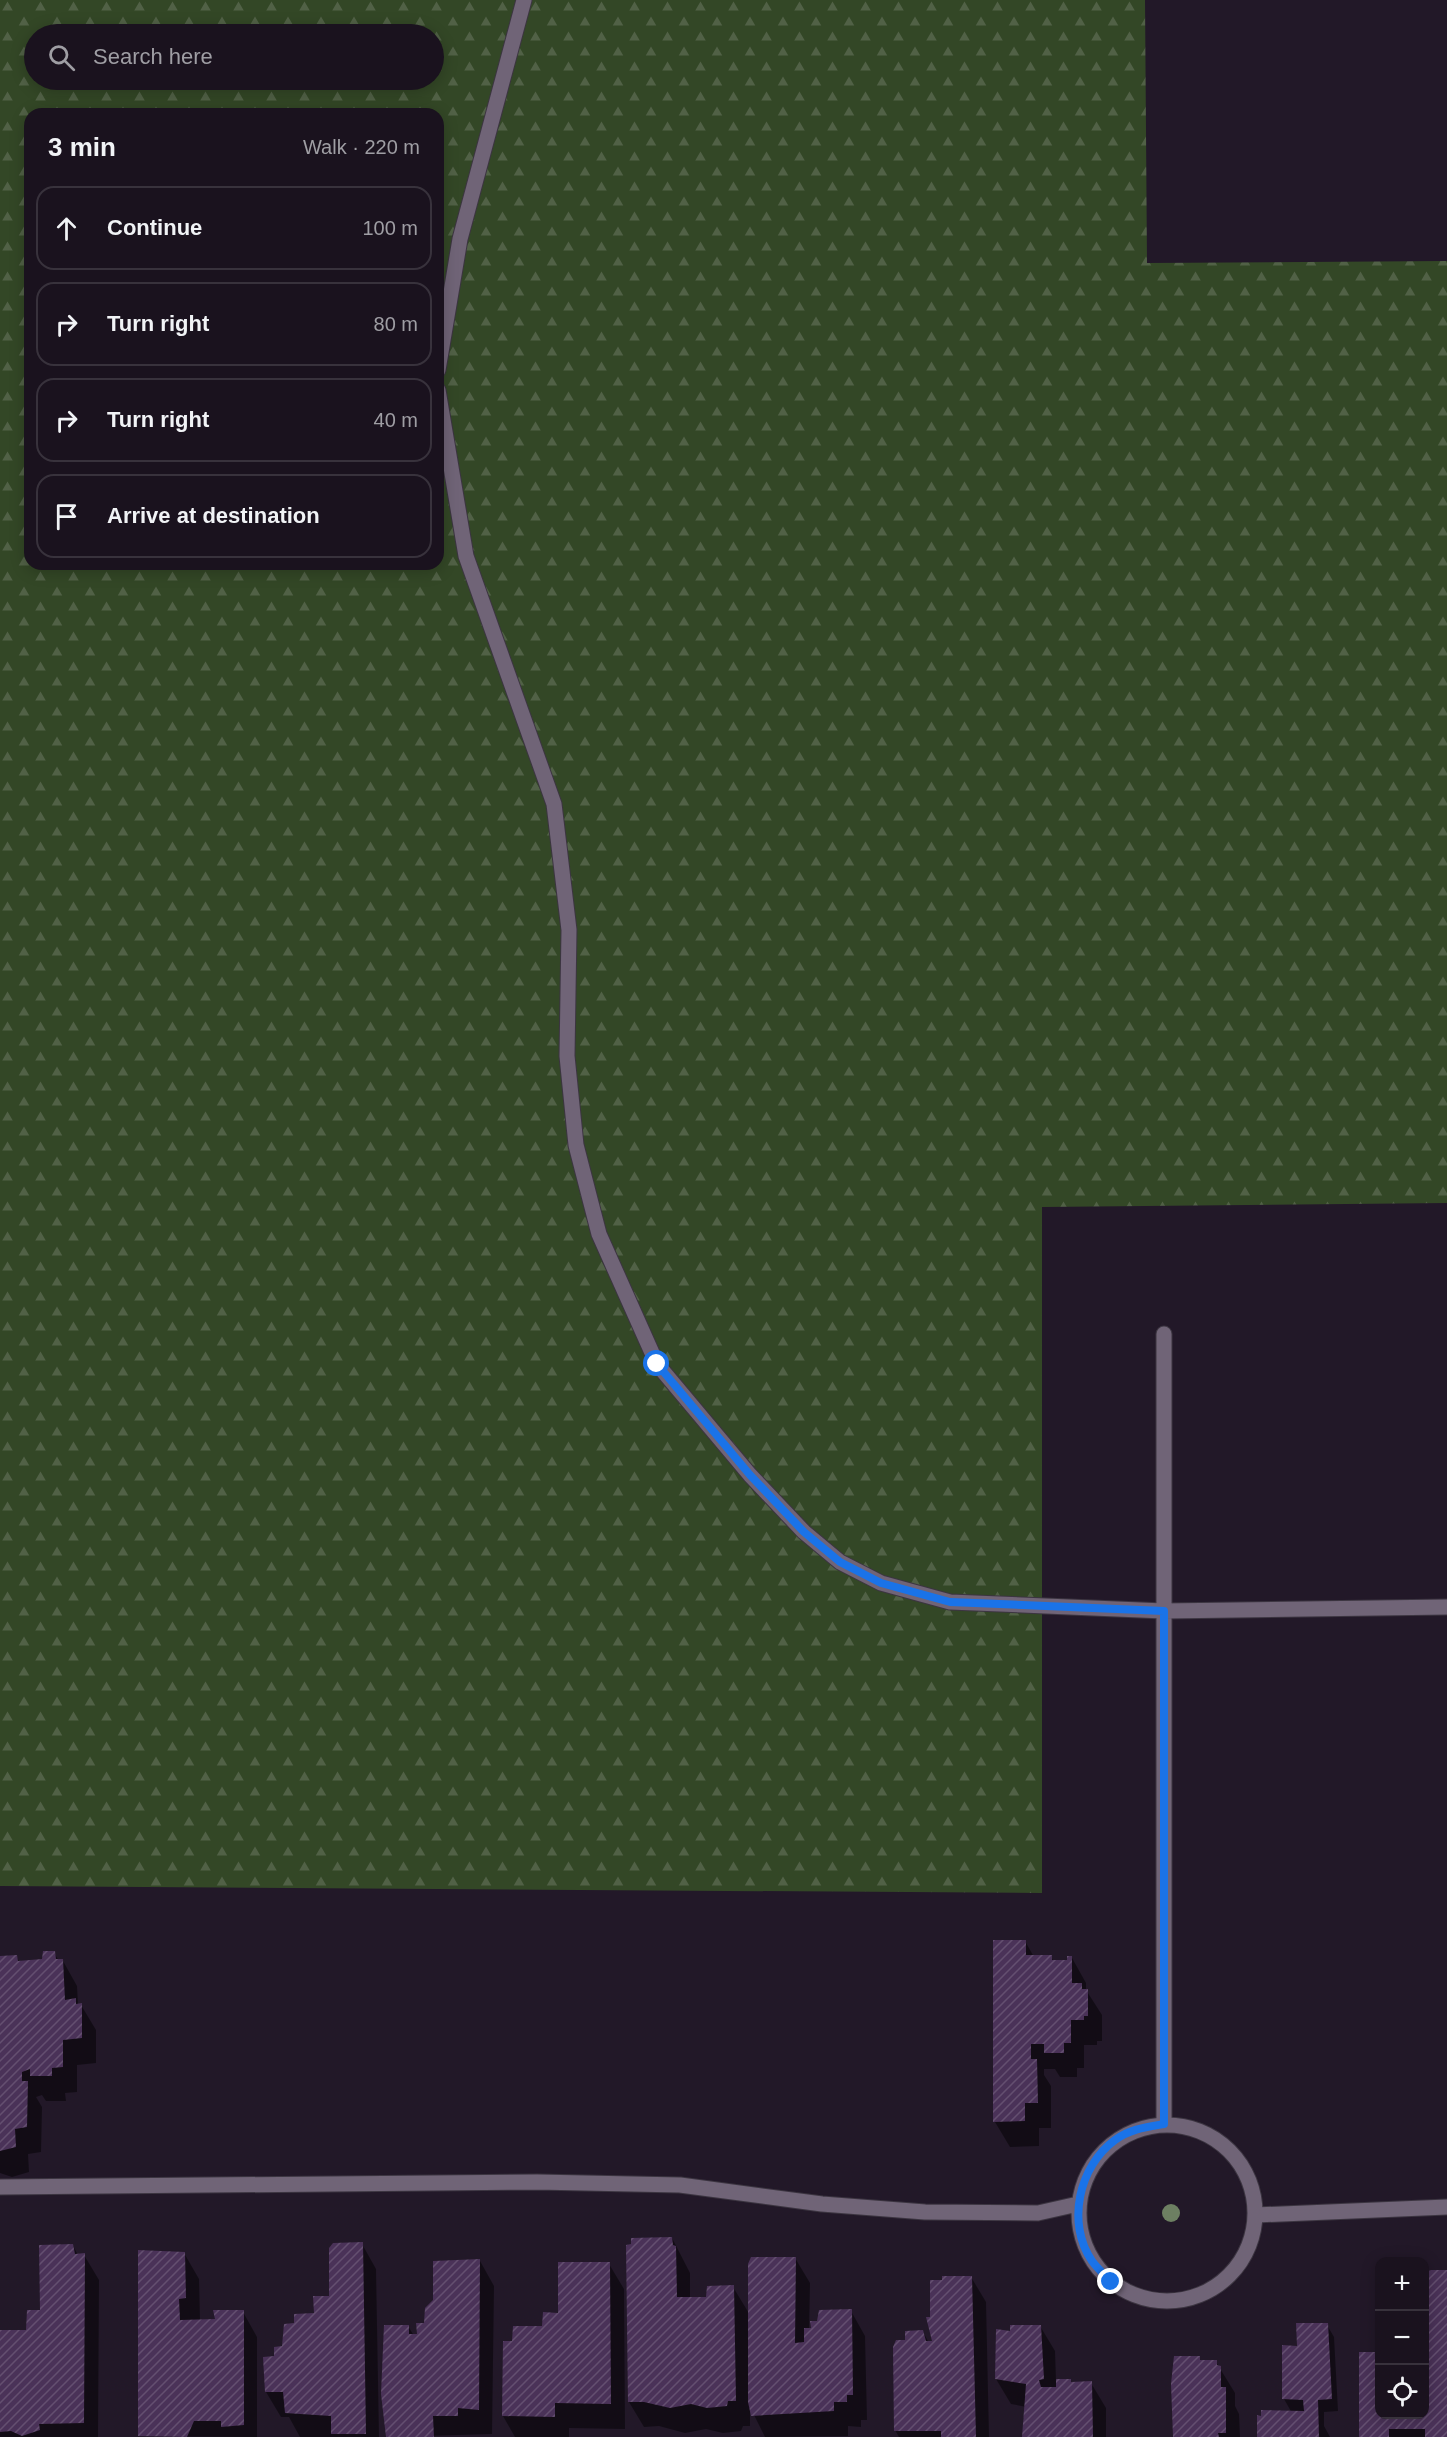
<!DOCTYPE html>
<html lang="en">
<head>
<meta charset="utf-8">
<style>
	body { margin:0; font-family:Arial,sans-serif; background:#27202b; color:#f1f3f6 }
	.controls { position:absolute; right:18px; bottom:18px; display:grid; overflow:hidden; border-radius:12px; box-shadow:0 3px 15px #0003 }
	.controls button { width:54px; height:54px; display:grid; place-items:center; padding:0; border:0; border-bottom:2px solid #38323c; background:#1a121e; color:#f1f3f6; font:30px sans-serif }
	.stop { position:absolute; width:18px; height:18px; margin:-14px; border:4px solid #1a73e8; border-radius:50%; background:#fff }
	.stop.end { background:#1a73e8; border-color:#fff; box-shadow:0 2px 6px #0008 }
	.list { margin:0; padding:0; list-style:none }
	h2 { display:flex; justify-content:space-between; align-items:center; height:78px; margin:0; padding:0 24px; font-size:26px }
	h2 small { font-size:20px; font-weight:400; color:#9f9ea4 }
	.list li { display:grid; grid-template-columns:39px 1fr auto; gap:18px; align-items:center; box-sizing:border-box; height:84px; margin:0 12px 12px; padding:0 12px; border:2px solid #38323c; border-radius:18px }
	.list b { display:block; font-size:22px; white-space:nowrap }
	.list em { font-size:20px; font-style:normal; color:#9f9ea4 }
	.icon { flex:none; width:33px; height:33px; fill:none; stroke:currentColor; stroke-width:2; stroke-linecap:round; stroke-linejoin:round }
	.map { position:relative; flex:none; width:1447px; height:2437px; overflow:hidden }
	.search { position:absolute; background:#1a121e; box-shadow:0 3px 15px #0003; left:24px; top:24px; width:420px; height:66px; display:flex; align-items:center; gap:15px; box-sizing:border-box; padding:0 21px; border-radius:33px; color:#9f9ea4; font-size:22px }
	.panel { position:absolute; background:#1a121e; box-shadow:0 3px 15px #0003; left:24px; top:108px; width:420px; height:462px; border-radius:18px }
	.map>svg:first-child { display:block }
	.forest { fill:url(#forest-firs); fill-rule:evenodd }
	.shadow { fill:#0007 }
	.building { fill:url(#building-hatch) }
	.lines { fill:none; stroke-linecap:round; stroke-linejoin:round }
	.minor-casing { stroke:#3c3541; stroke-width:17 }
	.minor { stroke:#706477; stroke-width:15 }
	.tree { fill:#6d7f62 }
	.route { stroke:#1a73e8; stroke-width:8 }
</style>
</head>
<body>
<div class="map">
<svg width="1447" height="2437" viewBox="0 0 1447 2437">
	<defs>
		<pattern id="forest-firs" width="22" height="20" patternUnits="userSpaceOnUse" patternTransform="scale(1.5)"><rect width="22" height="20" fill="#334726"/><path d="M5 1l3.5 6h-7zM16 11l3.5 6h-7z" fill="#516146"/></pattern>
		<pattern id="building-hatch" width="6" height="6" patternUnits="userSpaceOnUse" patternTransform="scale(1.5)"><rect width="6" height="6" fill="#4a3258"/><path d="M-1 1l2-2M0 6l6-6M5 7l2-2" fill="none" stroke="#644f70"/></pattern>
	</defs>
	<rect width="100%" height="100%" fill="#221828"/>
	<path class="forest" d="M0,0H1145L1147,263L1447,261V1203L1042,1207V1893L0,1886ZM34,34H434V80H34ZM30,114H438V564H30Z"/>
	<path class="shadow" d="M1025,1941L1034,1957H1051L1054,1962H1069L1072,1958L1086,1983V1990L1102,2015V2041H1097V2045H1084V2068H1077V2077H1060L1055,2069H1044V2075L1051,2086V2128H1039V2146L1010,2147L995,2122Z
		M54,1953L59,1961H63L77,1986L78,2005H81L96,2030V2063L77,2065V2092L65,2093L66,2101H46L42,2095L36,2097L42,2107L41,2152L28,2154L29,2172L12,2177L0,2173V1958L16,1956L20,1963L44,1960Z
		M672,2238L690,2273V2299H707L733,2287L750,2315L795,2258L810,2283L809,2330L819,2322L851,2311L865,2336L867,2420H861V2427L848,2426V2436L765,2437L750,2407V2426H743L741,2431L723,2433L706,2429L685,2433L659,2426L644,2427L629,2402Z
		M362,2244L376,2269L379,2437H300L289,2417H281L266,2392L276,2357L295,2325L316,2315L331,2298Z
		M73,2246L78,2255H84L99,2280L98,2437H0V2331L28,2332L41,2311Z
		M184,2253L199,2279L200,2321L217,2320L243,2312L257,2337V2437L139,2436Z
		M480,2261L494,2286L492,2434L388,2437L408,2326L414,2336H418Z
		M609,2264L624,2289L625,2429L569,2428V2437H515L503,2416L505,2343H514L544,2328Z
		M1447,2273V2437H1361L1380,2414H1424Z
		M971,2277L986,2302L989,2437H899L895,2430L906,2341L923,2332L929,2343H934L932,2318Z
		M1327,2325L1334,2337L1338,2411L1324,2412V2426L1330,2437H1259L1292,2413L1284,2399L1283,2347H1299Z
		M1040,2326L1055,2351L1056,2381H1070L1072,2384L1091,2383L1106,2408V2437H1024L1023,2418L1027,2417V2407L1011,2404L996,2379L1011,2333Z
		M1199,2357L1201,2362H1216L1235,2393V2406L1239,2414L1240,2437H1175Z"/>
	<path class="building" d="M993,1940H1026V1955H1052V1960H1067V1956H1072V1983H1082V1989H1088V2016H1084V2020H1071V2043H1064V2053H1044V2044H1031V2059H1037L1038,2103H1025V2121L993,2122Z
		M43,1951H55L56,1959H63L65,2000L76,1998V2004L82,2003V2038L63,2040V2067L52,2068V2076H30V2069L22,2072V2081H28L27,2127L15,2129L16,2147L0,2151V1956L17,1955L18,1961L42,1959Z
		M672,2237L673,2245L676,2246L677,2297H706L707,2286L734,2285L736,2401H728L727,2406L707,2408L691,2404L670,2408L644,2402H628L626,2245L631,2244V2238Z
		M363,2242L366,2434H331V2416L285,2413L283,2392H265L263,2357L274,2356V2347L282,2346L284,2324L294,2323V2314L314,2313L313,2296H329V2248L333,2243Z
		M73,2244L75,2254L85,2253L84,2423L39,2424L40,2430L22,2436L11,2431L0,2432V2330H26L27,2310H40L39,2245Z
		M138,2250L185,2252L186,2298L179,2299L180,2320L215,2319L213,2310H244V2425L221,2427V2421H194L187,2437L138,2436Z
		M751,2257H796L795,2343L804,2342V2328H811L810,2321H817L819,2310L852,2309L853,2395H847V2402H834V2411L751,2416L748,2402V2264Z
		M480,2259L479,2410L458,2408V2416H433L434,2437H386L381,2394L384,2325H409V2334H417L416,2323H424L425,2308L433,2300V2261Z
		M558,2262H610L611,2404L555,2403V2417L502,2416L503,2341H512L513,2326H542L543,2312L558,2313Z
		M1431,2270H1447V2437H1425V2429H1389V2437H1359V2352H1380V2414H1424V2273Z
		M942,2276H972L976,2437H941V2431H894L893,2347L896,2340H905V2331L923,2330L926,2341H932L926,2317H930V2280H942Z
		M1296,2323H1328L1332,2399L1318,2400L1319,2437H1257V2415L1261,2416V2410L1304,2411L1303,2400L1282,2399V2345L1297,2346Z
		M1010,2325H1041L1044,2379L1039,2380L1041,2387H1056V2379H1071V2382L1092,2381L1093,2437H1022L1026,2384L995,2379L996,2329L1010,2331Z
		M1174,2356H1200V2360H1217V2365L1221,2366V2387H1226V2433H1218L1219,2437H1173L1171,2384Z"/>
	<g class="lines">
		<g class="minor-casing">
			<path id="minor" d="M438,370L460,239L524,0
				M438,390L466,556L554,804L569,930L567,1056L576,1145L599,1234L657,1364L750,1475L804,1532L840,1562L881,1583L950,1602L1164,1611L1447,1607
				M1164,2124V1334
				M1079 2213a88 88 0 1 1 176 0a88 88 0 1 1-176 0Z
				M0,2187L537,2182L680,2185L822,2204L925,2212L1038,2213L1078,2204
				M1256,2215L1447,2207"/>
		</g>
		<use href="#minor" class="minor"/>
	</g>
	<circle class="tree" cx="1171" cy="2213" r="9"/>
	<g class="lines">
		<path class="route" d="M657,1364L750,1475L804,1532L840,1562L881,1583L950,1602L1164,1611V2124C1147,2127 1130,2129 1115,2140C1079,2166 1066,2223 1092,2261C1097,2268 1105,2275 1111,2282"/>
	</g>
</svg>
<div class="controls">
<button>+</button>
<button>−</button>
<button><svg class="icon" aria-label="locate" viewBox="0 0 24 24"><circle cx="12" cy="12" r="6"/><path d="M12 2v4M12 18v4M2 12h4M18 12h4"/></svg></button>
</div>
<div class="stop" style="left:657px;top:1364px"></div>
<div class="stop end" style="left:1111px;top:2282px"></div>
<div class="search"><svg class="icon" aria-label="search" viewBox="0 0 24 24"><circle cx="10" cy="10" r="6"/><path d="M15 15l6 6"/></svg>Search here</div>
<section class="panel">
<h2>3 min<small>Walk · 220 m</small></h2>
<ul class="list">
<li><svg class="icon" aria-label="ahead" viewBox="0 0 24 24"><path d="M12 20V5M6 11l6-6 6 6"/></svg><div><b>Continue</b></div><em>100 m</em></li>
<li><svg class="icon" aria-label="right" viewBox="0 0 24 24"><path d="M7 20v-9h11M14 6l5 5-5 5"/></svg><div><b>Turn right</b></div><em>80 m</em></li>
<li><svg class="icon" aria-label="right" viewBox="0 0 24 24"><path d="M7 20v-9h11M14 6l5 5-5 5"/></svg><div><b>Turn right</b></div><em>40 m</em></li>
<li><svg class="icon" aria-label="arrive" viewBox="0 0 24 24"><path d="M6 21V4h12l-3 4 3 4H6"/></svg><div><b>Arrive at destination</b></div></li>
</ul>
</section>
</div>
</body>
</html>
